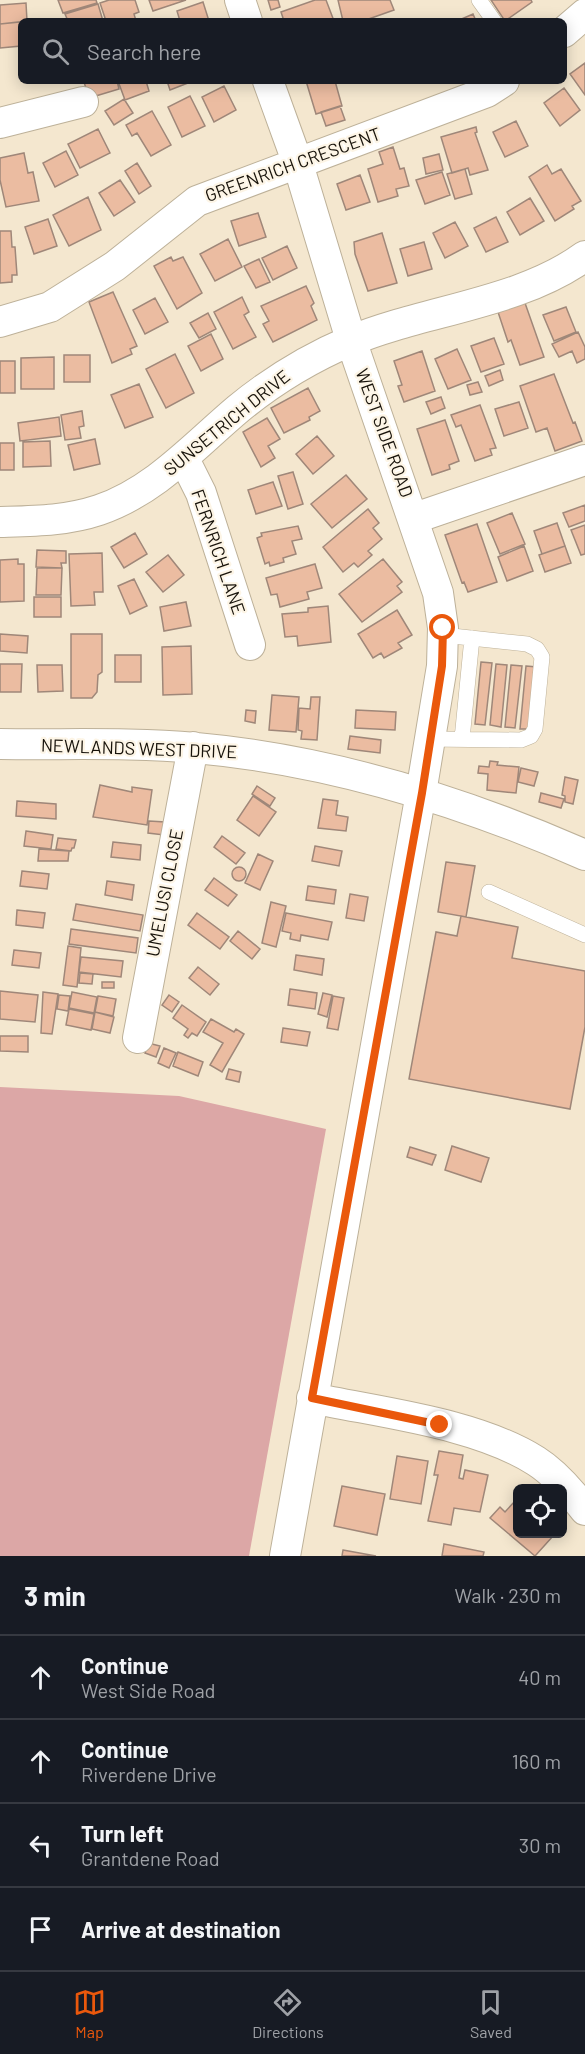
<!DOCTYPE html>
<html lang="en">
<head>
<meta charset="utf-8">
<style>
	body { margin:0; font-family:Barlow,sans-serif; background:#20242c; color:#f1f3f6 }
	.controls { position:absolute; right:18px; bottom:18px; display:grid; overflow:hidden; border-radius:9px; box-shadow:0 3px 15px #0003 }
	.controls button { width:54px; height:54px; display:grid; place-items:center; padding:0; border:0; border-bottom:2px solid #363941; background:#171b24; color:#f1f3f6; font:30px sans-serif }
	.stop { position:absolute; width:18px; height:18px; margin:-14px; border:4px solid #ea580c; border-radius:50%; background:#fff }
	.stop.end { background:#ea580c; border-color:#fff; box-shadow:0 2px 6px #0008 }
	.list { margin:0; padding:0; list-style:none }
	h2 { display:flex; justify-content:space-between; align-items:center; height:78px; margin:0; padding:0 24px; font-size:26px }
	h2 small { font-size:20px; font-weight:400; color:#9ea1a6 }
	.list li { display:grid; grid-template-columns:39px 1fr auto; gap:18px; align-items:center; box-sizing:border-box; height:84px; padding:0 24px; border-top:2px solid #363941 }
	.list b { display:block; font-size:22px; white-space:nowrap }
	.list p { margin:0; font-size:20px; white-space:nowrap; color:#9ea1a6 }
	.list em { font-size:20px; font-style:normal; color:#9ea1a6 }
	.icon { flex:none; width:33px; height:33px; fill:none; stroke:currentColor; stroke-width:2; stroke-linecap:round; stroke-linejoin:round }
	.map { position:relative; flex:none; width:585px; height:1556px; overflow:hidden }
	.search { position:absolute; background:#171b24; box-shadow:0 3px 15px #0003; left:18px; right:18px; top:18px; height:66px; display:flex; align-items:center; gap:15px; box-sizing:border-box; padding:0 21px; border-radius:9px; color:#9ea1a6; font-size:22px }
	.sheet { height:414px; background:#171b24 }
	nav { display:flex; justify-content:space-around; align-items:center; box-sizing:border-box; height:84px; border-top:2px solid #363941; background:#171b24; font-size:16px; color:#9ea1a6 }
	nav a { display:grid; justify-items:center; gap:3px }
	nav .on { color:#ea580c }
	.map>svg:first-child { display:block }
	.green { fill:#dca7a6 }
	.building { fill:#ebbca1; stroke:#9f8779; stroke-width:1.5 }
	.lines { fill:none; stroke-linecap:round; stroke-linejoin:round }
	.lane-casing { stroke:#bdb199; stroke-width:16 }
	.street-casing { stroke:#bdb199; stroke-width:32 }
	.lane { stroke:#fff; stroke-width:15 }
	.street { stroke:#fff; stroke-width:30 }
	.route { stroke:#ea580c; stroke-width:8 }
	.labels { text-anchor:middle; stroke-width:4.5; stroke-linejoin:round; paint-order:stroke }
	.street-label { font-size:18px; fill:#17120a; stroke:#fdf5e6 }
</style>
</head>
<body>
<div class="map">
<svg width="585" height="1556" viewBox="0 0 585 1556">
	<rect width="100%" height="100%" fill="#f4e7cf"/>
	<path class="green" d="M0,1087L179,1096L326,1129L249,1556H0Z"/>
	<path class="building" d="M58,0H96L97,3L63,13Z
		M109,0H135L139,12L134,14L136,21H106L100,3Z
		M149,0H186L153,11Z
		M268,0H278L280,7L271,10Z
		M315,0H326L334,21H284L281,12Z
		M338,0H390L394,10L363,21H343Z
		M491,0H531L532,2L505,21Z
		M203,2L209,21H180L177,11Z
		M26,3L27,21L0,24V5Z
		M98,4L103,21H68L65,14Z
		M473,14L476,21H457Z
		M20,22L21,46L0,48V24Z
		M585,63V95L570,74Z
		M117,81L119,89L89,98L84,82Z
		M118,81H146L149,91L125,100Z
		M167,81H193L170,90Z
		M306,81H335L342,106L316,114Z
		M224,86L236,110L214,122L202,97Z
		M564,88L580,110L560,126L544,103Z
		M190,96L205,126L182,137L168,107Z
		M124,99L133,113L114,125L105,111Z
		M340,106L345,120L326,126L321,112Z
		M152,111L171,145L151,156L137,133L132,136L126,125Z
		M516,121L528,146L505,157L493,132Z
		M476,127L477,132L475,133L488,170L470,175L468,168L452,173L441,137Z
		M98,129L110,153L80,168L68,144Z
		M393,147L400,169L404,168L409,186L396,189L398,196L378,202L368,169L383,164L379,152Z
		M66,151L78,175L55,187L43,163Z
		M24,153L28,173L33,172L39,201L6,207L0,180V158Z
		M439,154L443,170L426,174L423,158Z
		M137,163L151,186L139,194L125,171Z
		M547,165L552,174L561,169L581,201L572,206L574,209L555,221L529,177Z
		M465,169L472,194L455,199L447,174Z
		M442,172L450,195L425,204L416,180Z
		M360,175L370,202L346,210L337,184Z
		M120,180L135,202L114,216L99,193Z
		M88,197L101,230L69,246L53,215Z
		M530,198L544,221L520,235L507,212Z
		M258,213L266,237L239,246L231,221Z
		M496,217L508,242L486,252L474,228Z
		M48,219L57,246L34,254L25,227Z
		M455,222L468,246L445,258L433,233Z
		M0,231H11L12,247H15L17,275H12V282L0,283Z
		M382,233L397,283L368,291L355,254L354,242Z
		M228,239L242,267L215,281L200,254Z
		M424,242L432,269L408,276L400,249Z
		M287,246L297,268L273,280L262,258Z
		M171,257L173,261L183,257L202,293L177,309L154,266Z
		M259,259L270,282L256,288L244,266Z
		M306,286L314,303L311,306L317,320L273,342L263,324L269,321L261,306Z
		M113,292L137,346L130,349L132,354L112,363L89,302Z
		M242,297L249,312L244,315L256,337L233,349L214,312Z
		M155,298L168,322L145,334L133,310Z
		M525,303L544,357L520,365L511,340L508,342L498,312Z
		M566,307L576,332L554,341L543,315Z
		M208,313L216,329L199,338L190,323Z
		M578,332L585,347V359L577,363L572,351L559,357L552,344Z
		M211,334L223,359L201,371L188,346Z
		M494,338L504,364L481,372L471,346Z
		M457,349L471,380L448,389L435,359Z
		M422,351L435,391L404,402L398,386L402,385L394,361Z
		M175,354L194,393L166,408L146,369Z
		M64,355H90V382H64Z
		M54,357V389H21V358Z
		M0,361H15V393H0Z
		M500,370L503,380L489,386L485,376Z
		M554,374L573,423L575,422L582,441L555,451L547,428L536,432L520,386Z
		M478,382L482,392L470,395L467,385Z
		M139,384L153,417L125,428L111,395Z
		M308,388L320,411L309,417L310,420L284,433L271,408Z
		M441,397L445,408L431,414L426,402Z
		M519,402L528,428L504,436L495,409Z
		M480,405L496,448L490,449L492,455L475,461L461,425L456,427L451,415Z
		M82,411L84,426L79,427L81,438L65,440L61,415Z
		M59,417L61,436L20,441L18,423Z
		M267,418L280,439L268,446L275,458L261,467L243,432Z
		M445,420L459,461L449,465L450,469L432,475L417,429Z
		M317,436L334,456L313,474L296,454Z
		M95,439L100,464L74,470L68,445Z
		M50,441L51,466L23,467V442Z
		M0,443H14V470H0Z
		M293,472L303,504L288,509L278,476Z
		M346,475L367,499L332,528L311,504Z
		M273,482L282,506L256,514L248,490Z
		M585,505V521L569,527L563,513Z
		M368,509L379,523L373,528L382,539L368,551L372,555L358,567L354,563L343,572L323,547Z
		M512,513L525,544L500,554L487,523Z
		M557,523L565,546L542,554L534,531Z
		M477,524L497,582L468,592L464,582L462,583L445,535Z
		M585,525V554L581,555L571,530Z
		M298,526L302,539L292,541L296,554L283,558L284,562L270,566L269,562L265,564L257,538L262,536L261,533Z
		M135,533L147,554L124,568L111,547Z
		M524,546L533,571L507,581L498,557Z
		M565,546L571,563L545,572L539,555Z
		M37,550L66,551V563H61L62,568L36,567Z
		M102,553L103,592H94L95,605L71,606L69,554Z
		M168,555L184,575L163,592L146,572Z
		M18,559V564H24V601L0,602V560Z
		M383,559L402,582L397,586L402,592L362,622L339,594Z
		M315,564L322,588L307,592L309,599L280,607L277,594L271,595L266,578Z
		M37,568H62L61,595H36Z
		M134,579L147,606L130,614L118,586Z
		M34,597H61V617H34Z
		M186,602L191,626L164,631L160,607Z
		M328,606L331,642L298,646L297,636L285,637L282,614L308,612V608Z
		M397,610L412,635L398,643L402,648L384,658L381,653L373,658L358,634Z
		M0,634L28,636L27,653L0,651Z
		M71,634H102V672L98,675L97,692L92,698H71Z
		M191,646L192,694L163,695L162,647Z
		M115,655H141V682H115Z
		M481,662L492,663L485,725L475,724Z
		M0,664H22L21,692H0Z
		M496,664L507,665L501,727L490,725Z
		M37,665H62L63,691L38,692Z
		M511,665L522,666L515,728L505,727Z
		M526,666L537,667L531,729H520Z
		M272,695L299,697L296,732L269,730Z
		M311,697H320L317,740L301,739L302,731L298,730L299,708L310,709Z
		M246,710L256,711L255,723L245,721Z
		M356,710L396,712L395,730L355,728Z
		M350,736L381,740L380,753L348,749Z
		M490,761L498,762L497,765L519,767L516,793L487,790L488,774L478,773L479,766L489,767Z
		M521,768L538,772L534,786L518,782Z
		M565,777L578,780L573,804L565,802V796L562,795Z
		M100,785L132,792V787L152,790L147,825L93,817Z
		M257,786L275,798L270,806L252,794Z
		M541,793L564,799L561,808L539,802Z
		M253,796L276,812L259,836L237,820Z
		M323,799L338,801L336,815L348,817L346,831L318,828Z
		M17,801L56,804V819L16,816Z
		M149,821L165,822L164,835L148,833Z
		M26,831L53,835L51,849L24,846Z
		M222,836L245,853L236,864L214,847Z
		M58,838L76,840L74,848H72L71,851L56,849Z
		M113,842L141,845L140,860L111,857Z
		M315,846L342,851L339,866L312,861Z
		M39,849L69,851L68,861H38Z
		M258,854L273,861L260,890L245,883Z
		M446,862L475,866L466,917L438,912Z
		M232 874a7 7 0 1 1 14 0a7 7 0 1 1-14 0Z
		M22,871L49,874L47,889L20,886Z
		M214,878L237,895L228,906L205,890Z
		M107,881L134,885L132,900L105,895Z
		M308,886L336,890L334,904L306,900Z
		M350,894L368,897L364,921L346,918Z
		M271,902L286,906L276,947L262,943Z
		M76,904L143,915L140,931L73,920Z
		M17,910L45,913L43,928L16,925Z
		M197,913L229,937L220,949L188,925Z
		M286,913L332,922L328,940L301,935L300,941L290,939L291,933L282,931Z
		M461,916L518,927L512,958L585,971V1027L570,1109L409,1079L436,932L457,936Z
		M71,929L138,938L136,953L69,944Z
		M238,931L260,949L252,959L230,941Z
		M68,946L81,948L77,987L63,985Z
		M14,950L41,953L39,968L12,965Z
		M296,955L324,959L322,975L294,970Z
		M81,957L123,961L121,977L79,972Z
		M198,967L219,984L210,995L189,978Z
		M80,973L93,974L92,984L79,983Z
		M102,982H114V988H102Z
		M290,989L317,993L315,1009L288,1005Z
		M0,991L38,995L35,1022L0,1019Z
		M43,992L58,994L52,1034L41,1033Z
		M72,992L97,997L94,1013L69,1008Z
		M323,993L332,995L327,1017L318,1014Z
		M59,995L70,996L68,1011L57,1009Z
		M169,995L179,1002L172,1012L162,1005Z
		M98,996L116,999L113,1016L95,1012Z
		M333,996L344,998L338,1030L327,1028Z
		M182,1005L206,1022L197,1036L192,1033L188,1038L184,1035L188,1029L173,1018Z
		M69,1009L94,1014L91,1030L66,1025Z
		M95,1012L114,1017L110,1033L92,1029Z
		M211,1019L234,1032L236,1029L244,1034L222,1072L210,1065L223,1043L203,1032Z
		M283,1028L310,1032L307,1046L281,1042Z
		M0,1036H28V1052L0,1051Z
		M148,1043L160,1046L156,1057L145,1053Z
		M164,1048L176,1053L169,1068L158,1063Z
		M178,1052L203,1062L198,1076L173,1066Z
		M229,1069L241,1072L239,1082L226,1079Z
		M452,1146L489,1158L481,1182L445,1170Z
		M410,1147L436,1155L432,1165L407,1157Z
		M439,1451L463,1455L459,1478L463,1479L465,1470L488,1475L480,1512L454,1508L451,1525L428,1521L438,1475H434Z
		M397,1456L428,1461L421,1504L390,1499Z
		M342,1486L385,1494L377,1535L334,1526Z
		M515,1501L518,1534L554,1535L535,1556L490,1518L500,1507L505,1512Z
		M444,1544L484,1552L483,1556H442Z
		M343,1550L376,1556H342Z"/>
	<g class="lines">
		<g class="lane-casing">
			<path id="lane" d="M479,0L494,21
				M430,739L521,740L531,736L535,729L542,657L537,649L527,644L443,635
				M462,739L472,638
				M489,892L585,935"/>
		</g>
		<g class="street-casing">
			<path id="street" d="M240,0L247,21
				M564,32L585,14
				M268,81L298,164L351,340L438,593L443,628L442,666L421,793L285,1556
				M0,123L83,102
				M0,322L50,307L115,266L197,201L487,92L504,81
				M184,459L201,493L250,645
				M415,518L585,460
				M0,522C34,521 66,521 99,510C155,491 194,446 238,409C272,381 310,358 350,341C424,310 519,304 585,256
				M0,744C65,745 131,742 196,748C330,760 462,801 585,855
				M138,1038L193,747
				M312,1398C382,1413 476,1423 536,1461C555,1473 572,1493 585,1510"/>
		</g>
		<use href="#lane" class="lane"/>
		<use href="#street" class="street"/>
	</g>
	<g class="lines">
		<path class="route" d="M440,1425L312,1398L422,793L442,666L443,628"/>
	</g>
	<g class="labels">
		<g class="street-label">
			<text transform="translate(293 165) rotate(-20)" y="6">GREENRICH CRESCENT</text>
			<text transform="translate(227 423) rotate(-39)" y="6">SUNSETRICH DRIVE</text>
			<text transform="translate(384 433) rotate(70)" y="6">WEST SIDE ROAD</text>
			<text transform="translate(218 552) rotate(71)" y="6">FERNRICH LANE</text>
			<text transform="translate(139 749) rotate(2)" y="6">NEWLANDS WEST DRIVE</text>
			<text transform="translate(165 893) rotate(-79)" y="6">UMELUSI CLOSE</text>
		</g>
	</g>
</svg>
<div class="controls">
<button><svg class="icon" aria-label="locate" viewBox="0 0 24 24"><circle cx="12" cy="12" r="6"/><path d="M12 2v4M12 18v4M2 12h4M18 12h4"/></svg></button>
</div>
<div class="stop" style="left:443px;top:628px"></div>
<div class="stop end" style="left:440px;top:1425px"></div>
<div class="search"><svg class="icon" aria-label="search" viewBox="0 0 24 24"><circle cx="10" cy="10" r="6"/><path d="M15 15l6 6"/></svg>Search here</div>
</div>
<section class="sheet">
<h2>3 min<small>Walk · 230 m</small></h2>
<ul class="list">
<li><svg class="icon" aria-label="ahead" viewBox="0 0 24 24"><path d="M12 20V5M6 11l6-6 6 6"/></svg><div><b>Continue</b><p>West Side Road</p></div><em>40 m</em></li>
<li><svg class="icon" aria-label="ahead" viewBox="0 0 24 24"><path d="M12 20V5M6 11l6-6 6 6"/></svg><div><b>Continue</b><p>Riverdene Drive</p></div><em>160 m</em></li>
<li><svg class="icon" aria-label="left" viewBox="0 0 24 24"><path d="M17 20v-9H6M10 6l-5 5 5 5"/></svg><div><b>Turn left</b><p>Grantdene Road</p></div><em>30 m</em></li>
<li><svg class="icon" aria-label="arrive" viewBox="0 0 24 24"><path d="M6 21V4h12l-3 4 3 4H6"/></svg><div><b>Arrive at destination</b></div></li>
</ul>
</section>
<nav>
<a class="on"><svg class="icon" aria-label="map" viewBox="0 0 24 24"><path d="M3 6l6-2 6 2 6-2v14l-6 2-6-2-6 2zM9 4v14M15 6v14"/></svg>Map</a>
<a><svg class="icon" aria-label="directions" viewBox="0 0 24 24"><path d="M12 3l9 9-9 9-9-9zM9 14v-3h6M13 9l2 2-2 2"/></svg>Directions</a>
<a><svg class="icon" aria-label="saved" viewBox="0 0 24 24"><path d="M7 4h10v16l-5-4-5 4z"/></svg>Saved</a>
</nav>
</body>
</html>
